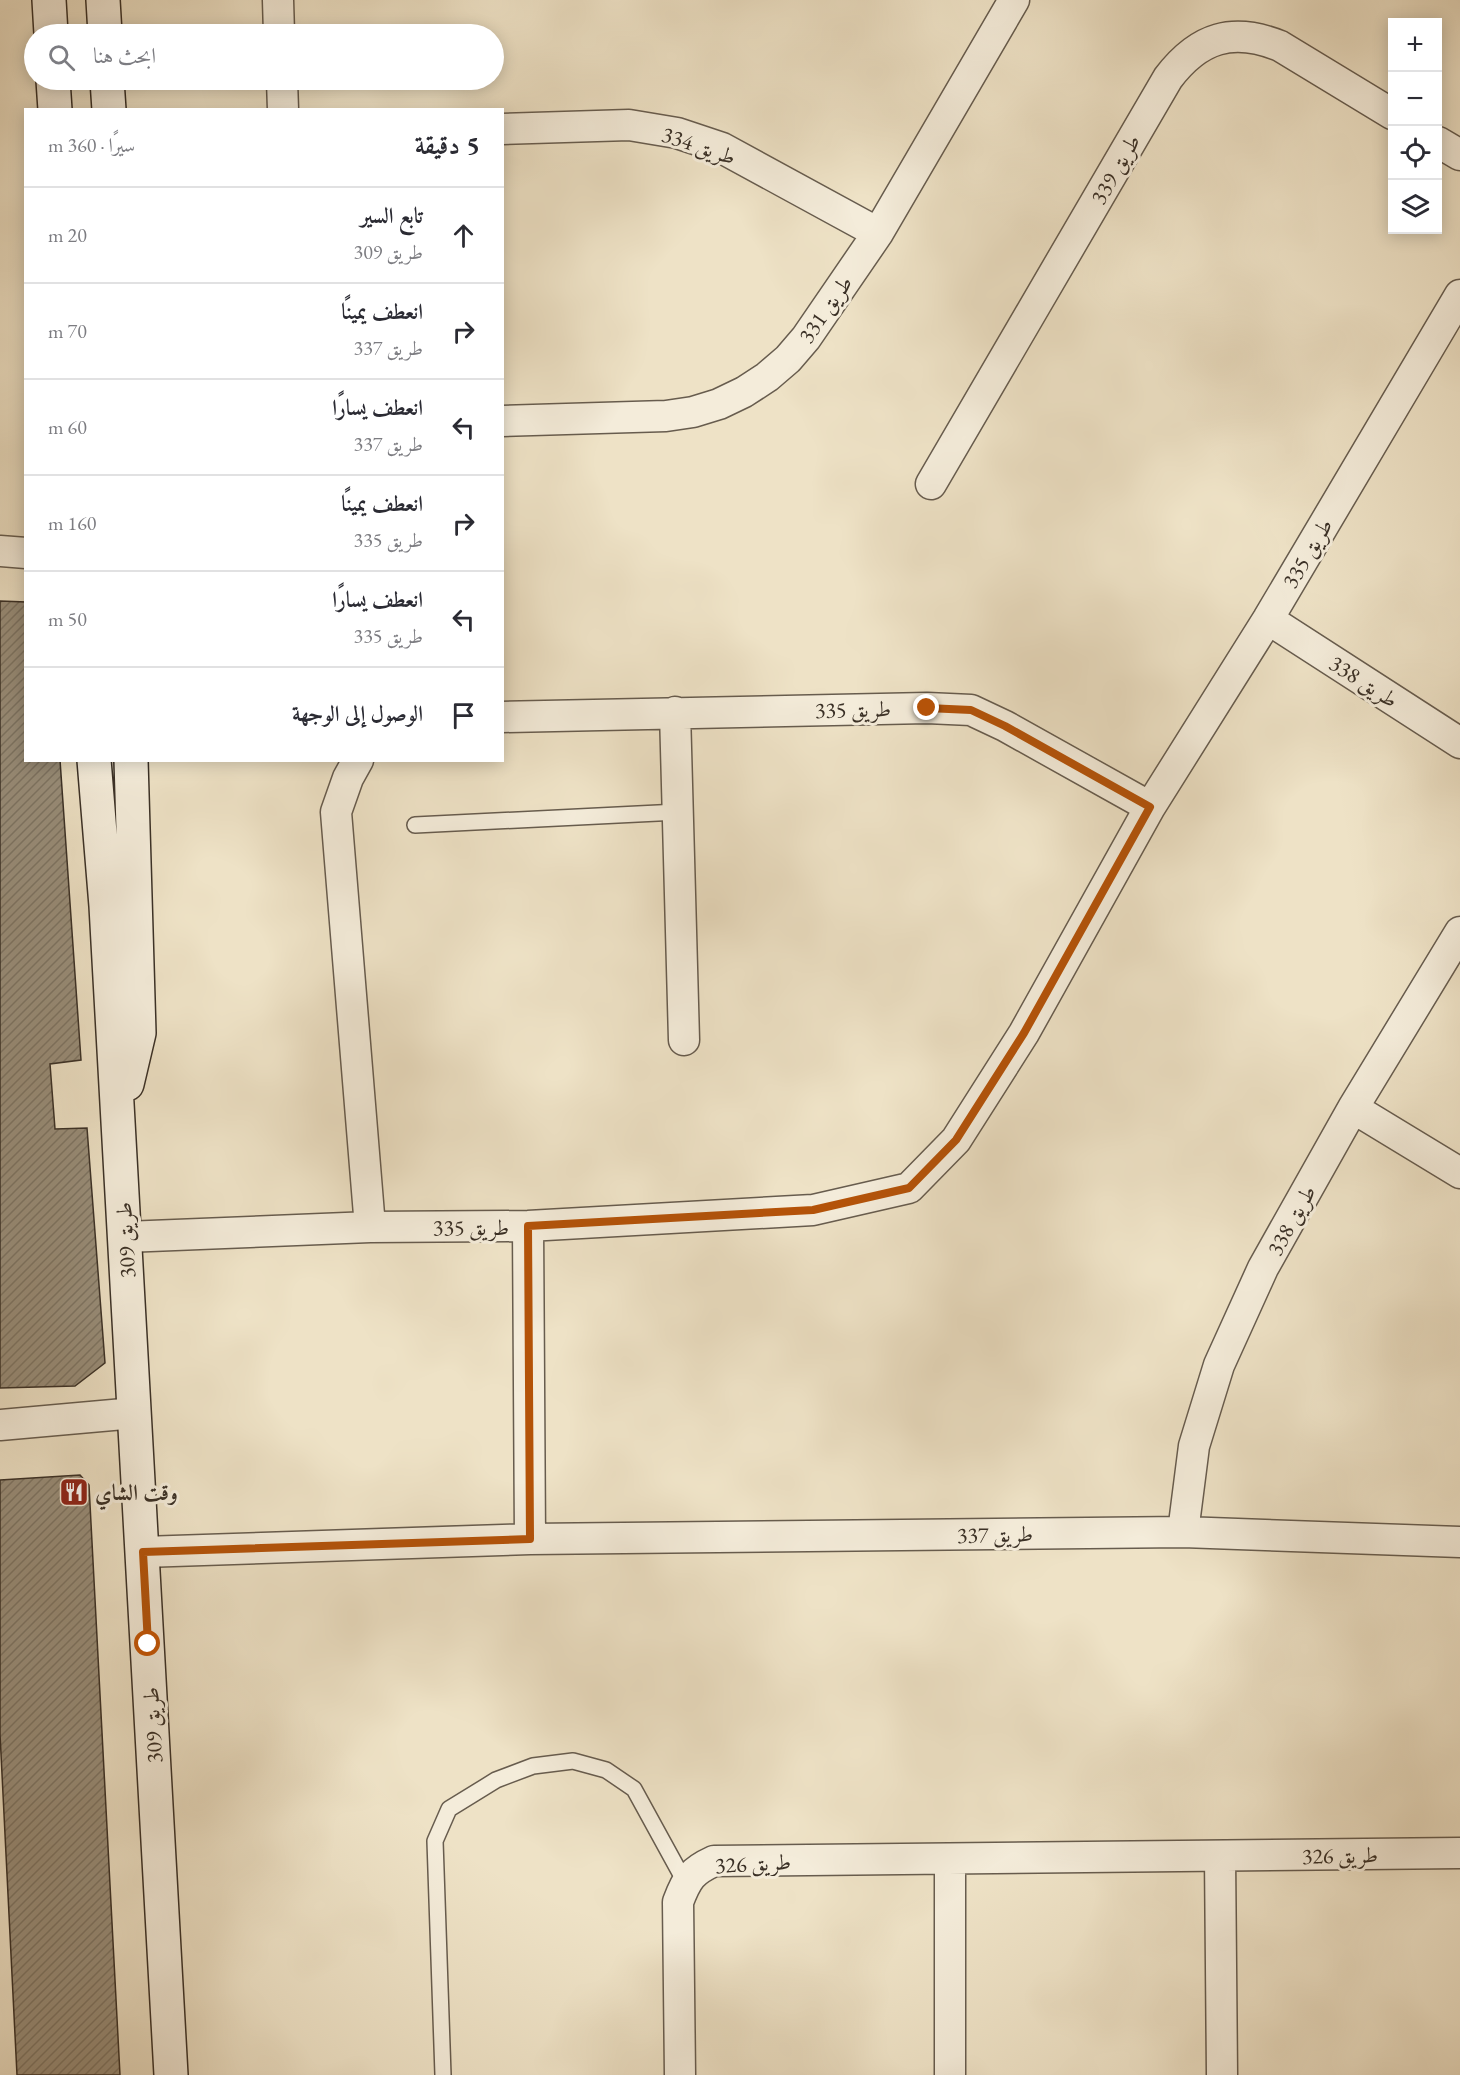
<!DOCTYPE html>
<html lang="ar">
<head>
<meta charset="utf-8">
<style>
	body { margin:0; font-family:"EB Garamond",Amiri,serif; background:#f7f7f7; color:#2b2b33; direction:rtl }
	.controls { position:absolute; right:18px; top:18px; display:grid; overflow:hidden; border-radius:0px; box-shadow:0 3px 15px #0003 }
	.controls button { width:54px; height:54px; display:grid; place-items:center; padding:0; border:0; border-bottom:2px solid #e1e1e2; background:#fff; color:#2b2b33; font:30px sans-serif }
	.stop { position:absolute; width:18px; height:18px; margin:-14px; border:4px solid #b45309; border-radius:50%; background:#fff }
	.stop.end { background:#b45309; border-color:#fff; box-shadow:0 2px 6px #0008 }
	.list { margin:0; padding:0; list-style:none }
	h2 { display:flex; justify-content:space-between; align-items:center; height:78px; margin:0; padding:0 24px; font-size:26px }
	h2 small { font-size:20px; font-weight:400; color:#7c7c81 }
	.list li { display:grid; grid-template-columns:39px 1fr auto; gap:18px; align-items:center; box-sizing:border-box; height:96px; padding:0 24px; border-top:2px solid #e1e1e2 }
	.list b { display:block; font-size:22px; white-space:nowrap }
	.list p { margin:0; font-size:20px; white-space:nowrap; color:#7c7c81 }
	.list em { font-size:20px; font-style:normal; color:#7c7c81 }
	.icon { flex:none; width:33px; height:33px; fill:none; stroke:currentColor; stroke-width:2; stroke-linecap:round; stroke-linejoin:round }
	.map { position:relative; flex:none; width:1460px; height:2075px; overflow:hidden; direction:ltr }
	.search { position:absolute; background:#fff; box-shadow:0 3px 15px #0003; left:24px; top:24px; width:480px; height:66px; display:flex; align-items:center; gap:15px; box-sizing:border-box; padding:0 21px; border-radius:33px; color:#7c7c81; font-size:22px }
	.panel { position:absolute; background:#fff; box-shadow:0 3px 15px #0003; left:24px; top:108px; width:480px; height:654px; border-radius:0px; direction:rtl }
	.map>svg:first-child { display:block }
	.building { fill:url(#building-hatch); stroke:#3a3026; stroke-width:1.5 }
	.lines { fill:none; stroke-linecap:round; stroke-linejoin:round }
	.lane-casing { stroke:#675c4e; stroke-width:18 }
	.street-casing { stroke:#675c4e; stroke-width:33 }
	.secondary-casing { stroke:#3a3026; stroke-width:36 }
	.lane { stroke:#f4ecda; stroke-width:15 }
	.street { stroke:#f4ecda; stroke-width:30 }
	.secondary { stroke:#f4ecda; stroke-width:33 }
	.route { stroke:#b45309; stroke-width:8 }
	.labels { text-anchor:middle; stroke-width:6; stroke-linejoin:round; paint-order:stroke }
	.street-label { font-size:22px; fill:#3a3026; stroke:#f4ecda }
	.poi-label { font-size:22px; font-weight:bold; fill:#3a3026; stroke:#f4ecda; text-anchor:start }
</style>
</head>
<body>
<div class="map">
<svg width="1460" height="2075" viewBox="0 0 1460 2075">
	<defs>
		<pattern id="building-hatch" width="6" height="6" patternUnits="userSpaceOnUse" patternTransform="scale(1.5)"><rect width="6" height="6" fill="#988d79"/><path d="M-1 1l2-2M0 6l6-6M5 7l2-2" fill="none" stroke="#7d7463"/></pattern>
	</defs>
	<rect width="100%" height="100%" fill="#eee2c6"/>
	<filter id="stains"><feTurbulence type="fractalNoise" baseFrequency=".00333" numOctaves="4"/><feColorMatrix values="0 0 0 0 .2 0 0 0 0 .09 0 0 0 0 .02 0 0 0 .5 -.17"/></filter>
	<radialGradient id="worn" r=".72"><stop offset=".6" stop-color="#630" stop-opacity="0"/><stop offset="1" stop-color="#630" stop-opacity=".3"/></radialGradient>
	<path class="building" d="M0,601L26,602V760H60L81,1060L50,1064L55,1129L87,1128L105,1363L75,1386L0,1388Z
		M80,1475L89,1485L120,2075H17L0,1734V1480Z"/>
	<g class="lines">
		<g class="lane-casing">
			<path id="lane" d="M415,825L678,812
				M443,2075L435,1841L449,1809L496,1780L533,1766L573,1761L606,1770L634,1789L685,1882"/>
		</g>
		<g class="street-casing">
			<path id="street" d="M278,0L279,34
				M282,80L283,110
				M502,129L629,125L677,133L722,148L878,233
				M1438,142L1460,155
				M502,421L666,416L693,412L719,404L744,392L767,377L788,359L806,338L878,233L1014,0
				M931,484L1168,78C1199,37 1233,27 1280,46L1392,114
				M0,551L26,553
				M1268,619L1460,743
				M675,712L684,1040
				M502,717L927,708L971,710L1005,726L1150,807
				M358,760L348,778L336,812L370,1227
				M1353,1108L1460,1173
				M528,1226L530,1539
				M125,1237L370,1227L528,1226L813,1210L909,1188L956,1140L1024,1033L1150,807L1268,619L1460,295
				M0,1425L135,1413
				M1183,1532L1194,1446L1219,1365L1263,1268L1353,1108L1460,932
				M143,1552L530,1539L1183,1532L1460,1542
				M1220,1856L1222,2075
				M950,1860V2075
				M680,2075L678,1902C687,1878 692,1871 714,1861L1460,1853"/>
		</g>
		<g class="secondary-casing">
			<path id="secondary" d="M49,0L51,34
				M103,0L105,34
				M53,80L55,110
				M107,80L109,110
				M94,760L106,906L171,2075
				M127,1084L139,1033L131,760"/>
		</g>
		<use href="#lane" class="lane"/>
		<use href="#street" class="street"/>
		<use href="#secondary" class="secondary"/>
	</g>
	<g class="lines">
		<path class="route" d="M148,1644L143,1552L530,1539L528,1226L813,1210L909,1188L956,1140L1024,1033L1150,807L1005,726L971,710L927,708"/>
	</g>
	<defs>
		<g id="restaurant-square" transform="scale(1.5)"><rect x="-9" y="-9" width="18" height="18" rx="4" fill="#8f2418" stroke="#f4ecda"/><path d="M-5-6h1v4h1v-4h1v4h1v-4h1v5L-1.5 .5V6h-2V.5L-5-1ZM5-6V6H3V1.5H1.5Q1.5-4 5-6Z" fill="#fff"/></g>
	</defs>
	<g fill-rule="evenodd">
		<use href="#restaurant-square" x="74" y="1492"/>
	</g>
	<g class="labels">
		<g class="street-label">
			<text transform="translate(699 145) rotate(19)" y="8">طريق 334</text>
			<text transform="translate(1115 169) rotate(-60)" y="8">طريق 339</text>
			<text transform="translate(825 309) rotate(-55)" y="8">طريق 331</text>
			<text transform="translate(1307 553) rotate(-59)" y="8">طريق 335</text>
			<text transform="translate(1364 681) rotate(33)" y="8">طريق 338</text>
			<text transform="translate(853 709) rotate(-1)" y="8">طريق 335</text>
			<text transform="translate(1291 1220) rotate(-61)" y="8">طريق 338</text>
			<text x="471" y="1235">طريق 335</text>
			<text transform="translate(125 1240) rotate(-93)" y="8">طريق 309</text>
			<text transform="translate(995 1534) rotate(-1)" y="8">طريق 337</text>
			<text transform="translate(152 1725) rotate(-93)" y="8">طريق 309</text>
			<text transform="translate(1340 1855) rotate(-1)" y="8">طريق 326</text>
			<text transform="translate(753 1863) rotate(-3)" y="8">طريق 326</text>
		</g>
		<g class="poi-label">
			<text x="95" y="1500">وقت الشاي</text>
		</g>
	</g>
	<rect width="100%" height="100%" filter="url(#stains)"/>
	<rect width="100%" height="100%" fill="url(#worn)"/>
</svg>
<div class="controls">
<button>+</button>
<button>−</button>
<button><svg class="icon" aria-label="locate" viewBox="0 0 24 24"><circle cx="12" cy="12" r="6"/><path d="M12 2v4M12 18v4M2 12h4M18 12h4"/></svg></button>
<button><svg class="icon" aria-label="layers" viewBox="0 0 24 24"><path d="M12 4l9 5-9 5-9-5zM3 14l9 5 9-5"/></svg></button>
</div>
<div class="stop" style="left:148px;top:1644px"></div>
<div class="stop end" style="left:927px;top:708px"></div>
<div class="search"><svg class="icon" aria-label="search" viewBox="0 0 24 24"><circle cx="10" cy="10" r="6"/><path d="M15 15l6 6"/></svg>ابحث هنا</div>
<section class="panel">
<h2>5 دقيقة<small>سيرًا · 360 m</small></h2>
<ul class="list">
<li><svg class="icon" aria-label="ahead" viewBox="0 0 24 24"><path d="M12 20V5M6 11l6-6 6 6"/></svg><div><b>تابع السير</b><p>طريق 309</p></div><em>20 m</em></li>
<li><svg class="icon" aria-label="right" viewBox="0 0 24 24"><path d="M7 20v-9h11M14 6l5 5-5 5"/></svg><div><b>انعطف يمينًا</b><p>طريق 337</p></div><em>70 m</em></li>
<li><svg class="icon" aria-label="left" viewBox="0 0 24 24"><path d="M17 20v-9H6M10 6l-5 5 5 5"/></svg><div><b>انعطف يسارًا</b><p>طريق 337</p></div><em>60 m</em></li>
<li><svg class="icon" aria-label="right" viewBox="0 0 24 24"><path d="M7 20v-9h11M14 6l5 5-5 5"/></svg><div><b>انعطف يمينًا</b><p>طريق 335</p></div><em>160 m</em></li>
<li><svg class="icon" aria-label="left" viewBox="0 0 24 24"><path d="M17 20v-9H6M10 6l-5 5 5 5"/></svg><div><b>انعطف يسارًا</b><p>طريق 335</p></div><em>50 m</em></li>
<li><svg class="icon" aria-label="arrive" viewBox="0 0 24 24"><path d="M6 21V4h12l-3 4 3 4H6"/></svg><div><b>الوصول إلى الوجهة</b></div></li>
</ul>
</section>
</div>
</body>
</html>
